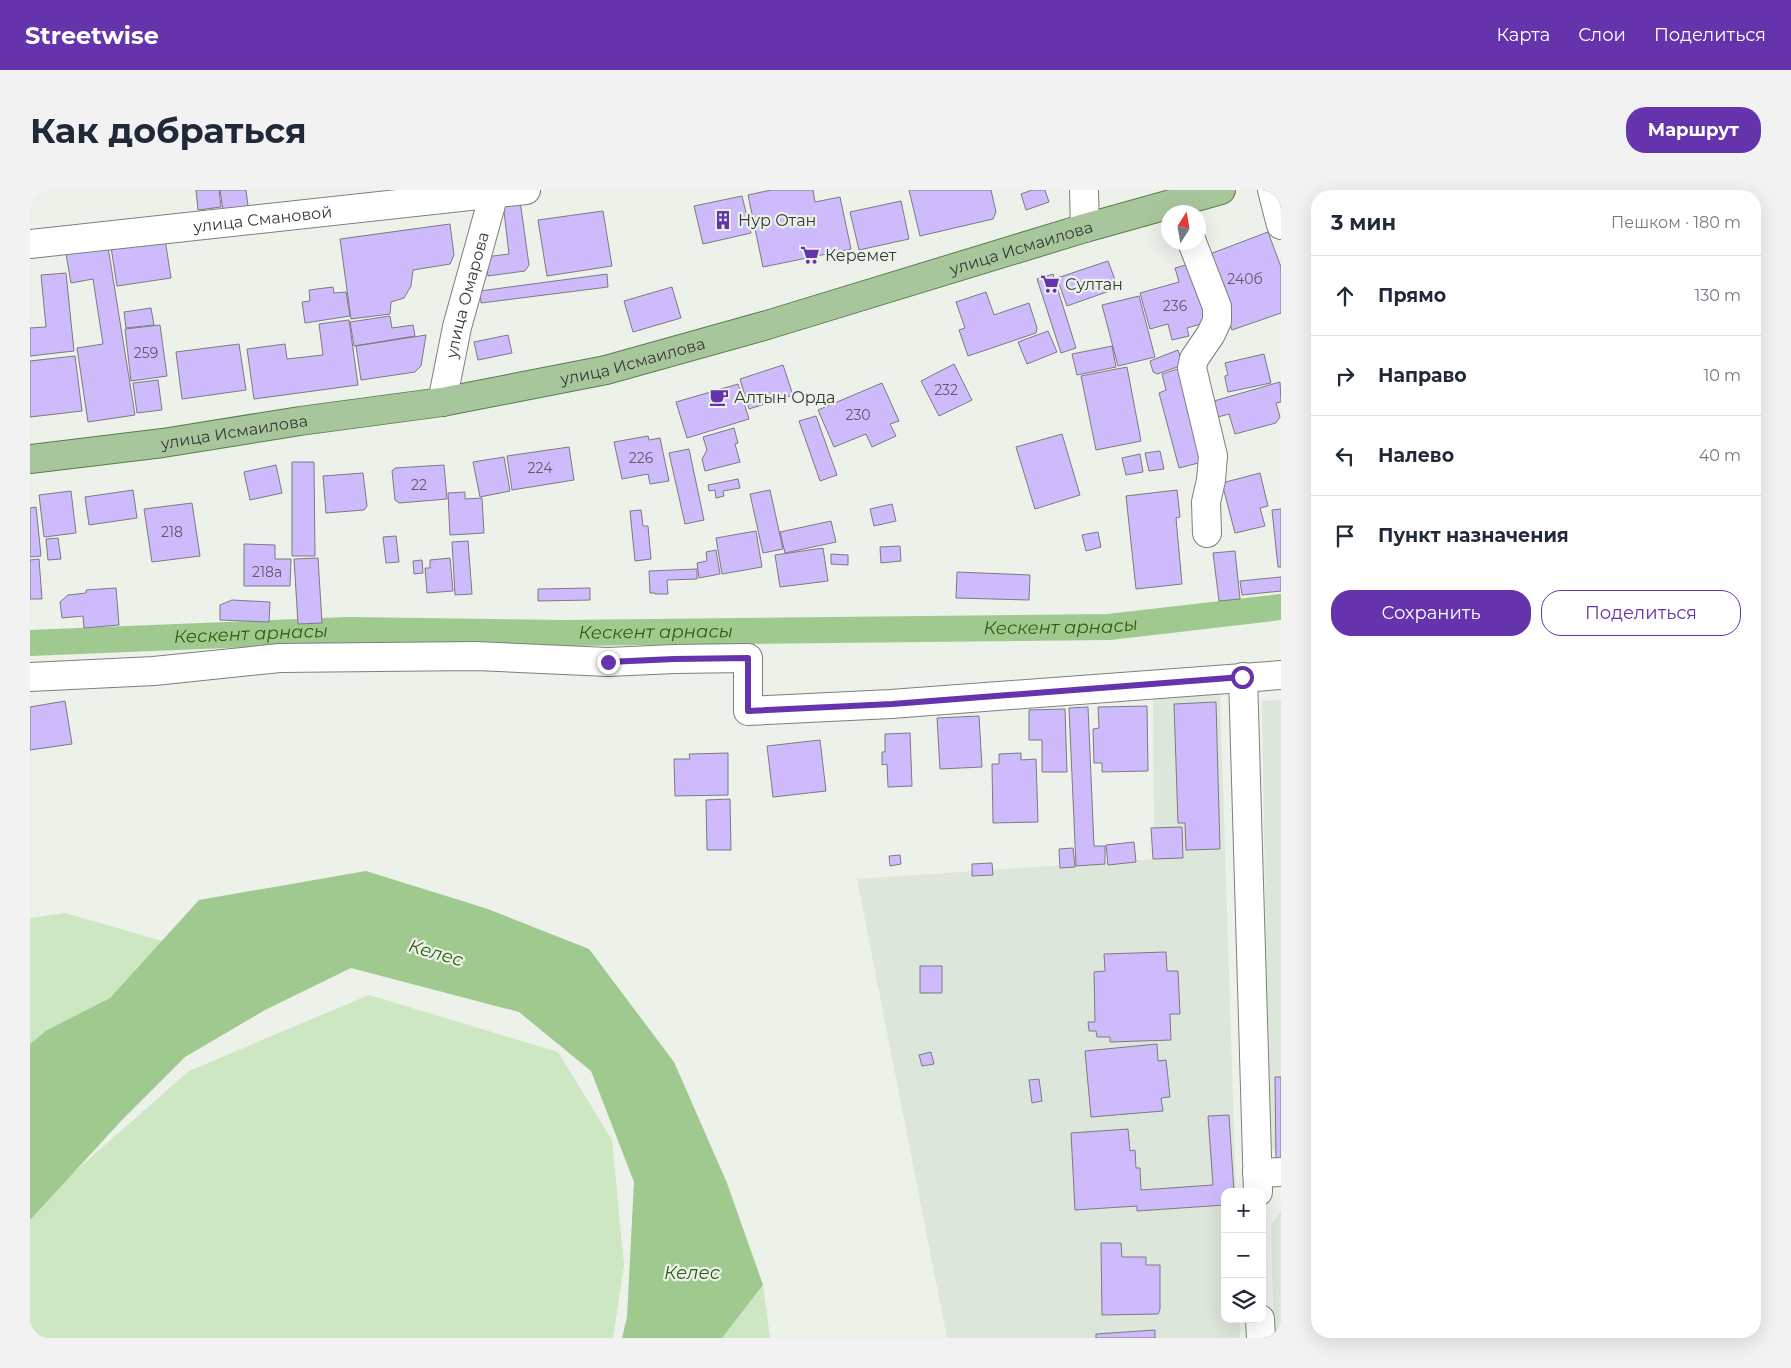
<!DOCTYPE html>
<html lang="ru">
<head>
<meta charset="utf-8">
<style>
	body { margin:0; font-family:Montserrat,sans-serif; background:#f2f2f3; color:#1f2937 }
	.controls { position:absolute; right:15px; bottom:15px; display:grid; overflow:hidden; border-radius:10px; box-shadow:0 5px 20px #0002 }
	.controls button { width:45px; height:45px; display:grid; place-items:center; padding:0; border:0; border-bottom:1px solid #e0e1e3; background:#fff; color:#1f2937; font:25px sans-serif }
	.compass { position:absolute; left:1131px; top:15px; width:45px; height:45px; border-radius:50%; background:#fff; box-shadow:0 5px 20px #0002; rotate:11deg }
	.stop { position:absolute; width:15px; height:15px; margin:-11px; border:4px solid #6533ab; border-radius:50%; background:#fff }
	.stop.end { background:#6533ab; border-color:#fff; box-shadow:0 1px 5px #0008 }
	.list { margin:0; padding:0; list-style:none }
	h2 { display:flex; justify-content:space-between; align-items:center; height:65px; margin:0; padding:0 20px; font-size:21px }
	h2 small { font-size:16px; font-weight:400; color:#747a83 }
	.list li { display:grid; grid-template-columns:32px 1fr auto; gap:15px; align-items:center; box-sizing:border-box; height:80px; padding:0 20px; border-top:1px solid #e0e1e3 }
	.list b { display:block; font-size:19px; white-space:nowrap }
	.list em { font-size:16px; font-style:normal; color:#747a83 }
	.actions { display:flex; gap:10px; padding:15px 20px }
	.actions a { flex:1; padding:11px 0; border:1px solid #6533ab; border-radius:20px; text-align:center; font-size:18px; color:#6533ab }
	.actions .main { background:#6533ab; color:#fff }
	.icon { flex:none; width:28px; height:28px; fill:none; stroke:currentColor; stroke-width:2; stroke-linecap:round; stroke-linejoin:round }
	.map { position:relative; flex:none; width:1251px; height:1148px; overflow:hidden; border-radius:20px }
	header { display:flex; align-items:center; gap:30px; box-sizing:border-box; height:70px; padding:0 25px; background:#6533ab; color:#fff }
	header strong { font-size:24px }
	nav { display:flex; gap:28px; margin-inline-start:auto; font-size:18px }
	.intro { display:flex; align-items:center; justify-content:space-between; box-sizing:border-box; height:120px; padding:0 30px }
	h1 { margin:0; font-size:35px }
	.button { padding:12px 22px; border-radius:20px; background:#6533ab; color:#fff; font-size:18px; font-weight:700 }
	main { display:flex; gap:30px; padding:0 30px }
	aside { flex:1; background:#fff; border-radius:20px; box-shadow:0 5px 20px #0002 }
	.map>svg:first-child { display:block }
	.built { fill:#dde6da }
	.green { fill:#cce7c2 }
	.water { fill:#9fc98e }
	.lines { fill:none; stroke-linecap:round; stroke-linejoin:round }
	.canal { stroke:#9fc98e; stroke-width:26 }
	.building { fill:#cebbfc; stroke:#7c7a81 }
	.street-casing { stroke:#7c807b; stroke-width:30 }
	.primary-casing { stroke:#5b7c4e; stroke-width:30 }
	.street { stroke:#fff; stroke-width:28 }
	.primary { stroke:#a8c69c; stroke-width:28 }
	.route { stroke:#6533ab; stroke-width:6 }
	.labels { text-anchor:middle; stroke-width:4.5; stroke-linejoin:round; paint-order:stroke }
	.number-label { font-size:14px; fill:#5e5a68 }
	.street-label { font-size:16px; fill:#383a37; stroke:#ecf1ea }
	.poi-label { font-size:16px; fill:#383a37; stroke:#ecf1ea; text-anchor:start }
	.water-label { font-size:18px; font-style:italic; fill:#2c600f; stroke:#ecf1ea }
</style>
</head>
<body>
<header>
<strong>Streetwise</strong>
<nav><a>Карта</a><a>Слои</a><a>Поделиться</a></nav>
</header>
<div class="intro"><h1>Как добраться</h1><a class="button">Маршрут</a></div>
<main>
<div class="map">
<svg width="1251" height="1148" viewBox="0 0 1251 1148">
	<rect width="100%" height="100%" fill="#ecf1ea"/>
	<path class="built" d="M1190,504L1206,1002H1195V1129H1210V1148H917L827,689L1124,669L1123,508Z
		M1251,510V969L1239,956L1232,511Z
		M1251,1021V1148H1244L1241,1035Z"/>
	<path class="green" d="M35,723L132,751L80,808L17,840L0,854V728Z
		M339,805L528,862L582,950L594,1075L583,1148H0V1031L18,1005L159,881Z
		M733,1095L740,1148H692Z"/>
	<path class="water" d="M336,681L458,719L559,759L644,872L697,993L733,1095L692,1148H592L597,1127L604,992L561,881L489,822L321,778L235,820L155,867L92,930L0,1030V854L17,840L80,808L169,710Z"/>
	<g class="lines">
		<path class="canal" id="s1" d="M0,453L318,440L533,443L1079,437L1251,417"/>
	</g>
	<path class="building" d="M166,0H189L191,17L168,20Z
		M190,0H216L219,24L194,27Z
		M741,0H783L785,12L810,7L821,59L733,77L718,5Z
		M879,0H961L966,22L963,29L890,46Z
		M1002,0H1015L1019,12L996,20L991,4Z
		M712,6L721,43L673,54L664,16Z
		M490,11L499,75L495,81L458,86L455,67L479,64L473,13Z
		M871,11L879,49L829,60L820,22Z
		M573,21L582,76L517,86L508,30Z
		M420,34L424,65L420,74L383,80L381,96L374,108L361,112L360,124L321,129L310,49Z
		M1238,42L1251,77V123L1202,140L1188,100L1172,67Z
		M135,49L141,88L87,96L81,57Z
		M78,57L105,225L58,232L47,158L73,154L63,89L41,93L36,64Z
		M1078,71L1088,98L1037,116L1027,88Z
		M1164,73L1178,132L1157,138L1159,146L1142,150L1138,134L1120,139L1110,103L1149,92L1145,78Z
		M36,83L44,161L0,166V138L16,137L11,85Z
		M577,84L578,97L451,113L450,101Z
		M1023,84L1046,158L1031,163L1007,89Z
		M303,97L304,103L316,102L320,126L275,133L272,112L280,111L279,100Z
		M642,97L651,128L603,142L594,111Z
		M956,102L964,125L999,113L1007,138L1006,143L938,166L929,140L935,138L926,112Z
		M1109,106L1125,167L1088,176L1072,115Z
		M121,118L124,135L96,138L94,122Z
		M360,126L362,138L383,135L385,146L324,156L320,132Z
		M319,130L328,195L224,209L217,159L255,154L257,169L293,165L289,134Z
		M130,135L137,186L101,191L95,139Z
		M1018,141L1027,162L997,174L988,152Z
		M396,145L391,176L385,182L331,190L326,156Z
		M478,145L482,163L448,170L444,152Z
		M209,154L216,200L152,209L146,162Z
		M1082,156L1086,177L1047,185L1042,164Z
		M1148,160L1153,175L1127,184L1123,182L1120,171Z
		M1234,164L1241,193L1198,202L1195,188V186L1198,185L1195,173Z
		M45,166L52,221L0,227V171Z
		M924,174L942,210L909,226L891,191Z
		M753,175L763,205L719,219L710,189Z
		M1097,177L1111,251L1066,260L1051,186Z
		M1151,178L1176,271L1149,278L1129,203L1136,200L1132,184Z
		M128,190L132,220L107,223L103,193Z
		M1250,192L1251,212L1246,213L1250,227L1246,233L1205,244L1199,224L1181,229L1177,213Z
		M852,193L869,231L860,234L866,246L842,257L836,244L804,257L788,220Z
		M708,194L719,229L657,248L646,212Z
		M786,226L807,285L790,291L769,231Z
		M704,238L708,253L705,254L710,272L675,281L672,269L677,260L673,247Z
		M1032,244L1050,305L1005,319L986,257Z
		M618,246L619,250L630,248L639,291L620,294L618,284L592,289L584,252Z
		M539,257L544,290L482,300L477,266Z
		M659,259L674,330L655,334L639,263Z
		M1130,261L1134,279L1119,281L1115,263Z
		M1110,264L1113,282L1096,285L1092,268Z
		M474,267L480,301L450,307L443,272Z
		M262,272H284L285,366H262Z
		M246,275L252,303L220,310L214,282Z
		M414,275L417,309L369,313L365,310L362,281L365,278Z
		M333,283L337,316L334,320L296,323L293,286Z
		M1230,283L1238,316L1230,318L1235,336L1205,343L1192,293Z
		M708,289L710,298L693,301L694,306L686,308L685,300L679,301L678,295Z
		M103,300L107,328L59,335L55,307Z
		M740,300L753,359L733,363L720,304Z
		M1147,300L1150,327L1146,328L1152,394L1106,399L1096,306Z
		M41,301L46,343L14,347L9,305Z
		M435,302V309L452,308L454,343L420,345L418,303Z
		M162,313L170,366L122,372L114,319Z
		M862,314L866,331L844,336L840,319Z
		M6,317L11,366L0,367V318Z
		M1251,319V377H1248L1242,320Z
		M611,320L613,336H618L621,369L605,371L600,321Z
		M801,331L806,352L755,363L750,342Z
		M726,341L732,377L692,384L686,348Z
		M1068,342L1071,357L1056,361L1052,345Z
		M366,346L369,372L356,373L353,347Z
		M28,348L31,369L18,370L16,349Z
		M438,351L442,404L425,405L422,352Z
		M214,354L245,355V369H261L260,396H214Z
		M870,356L871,371L851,373L850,357Z
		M793,358L798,391L750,397L745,365Z
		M686,360L690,384L669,388L667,373L677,371L676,362Z
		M1205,361L1210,409L1189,411L1183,363Z
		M801,364L818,365V375L801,374Z
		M288,368L292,433L268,434L264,369Z
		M420,368L423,401L397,403L395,378H400V370Z
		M9,369L12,409H0V370Z
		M392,370L393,383L384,384L383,371Z
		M667,379V389L637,390L638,404H625V403H620L619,381Z
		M927,382L1000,385L999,410L926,408Z
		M1251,387V401L1212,405L1210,391Z
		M86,398L89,435L54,438L53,426L32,428L30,412L38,405L56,403V400Z
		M560,398V410L508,411V399Z
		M202,410L240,412L239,432L190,430V415Z
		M35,511L42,554L0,560V517Z
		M1186,512L1190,659L1156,660L1155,633H1148L1144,514Z
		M1117,516L1118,581L1072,582V573H1064L1063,539L1069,538L1068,517Z
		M1058,517L1064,656H1075V674L1046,676L1039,518Z
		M1035,519L1037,582H1012V550H999V520Z
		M949,526L952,577L910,579L907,528Z
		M880,543L882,596L858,597L857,574L852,575V562H855V544Z
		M790,550L796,601L743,607L737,556Z
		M698,563V605L645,606L644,569H660L659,564Z
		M991,563V570L1006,569L1008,632L963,633L962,574H969V564Z
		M700,609L701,660H677L676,610Z
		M1152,637L1153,668L1123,669L1121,638Z
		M1104,652L1106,672L1078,675L1076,655Z
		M1043,658L1045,677L1030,678L1029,659Z
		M870,665L871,674L860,676L859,666Z
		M962,673L963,685L942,686V674Z
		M1136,762L1137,781H1148L1150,824H1140L1141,850L1080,852V847H1067L1066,841H1059L1058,832H1065L1064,782L1075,781L1074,764Z
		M890,776H912V803H890Z
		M1127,854L1128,871L1136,870L1140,907L1131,908L1133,921L1061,927L1055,861Z
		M901,862L904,874L892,876L889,865Z
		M1245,887H1251V969H1246Z
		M1009,889L1012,911L1002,913L999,890Z
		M1199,925L1204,1002H1195V1015L1107,1021V1016L1045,1020L1041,943L1098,939L1100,961L1105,960L1106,978H1110L1111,1000L1183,995L1178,926Z
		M1071,1053H1091L1092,1067H1116V1075H1130V1119L1128,1124L1072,1125Z
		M1125,1140V1148H1066V1144Z"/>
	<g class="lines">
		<g class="street-casing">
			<g id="street">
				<path d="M1054,0L1055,38"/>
				<path d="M1242,0L1251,35"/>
				<path d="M1162,52L1187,117V131L1181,144L1164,169L1162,178L1183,266L1181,290L1176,312L1177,343"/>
				<path id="s2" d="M0,54L496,0"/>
				<path id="s3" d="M412,212L427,137L465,0"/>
				<path d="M0,487L124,481L250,468L446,466L578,472L644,469L718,468V521L861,514L1251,485"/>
				<path d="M1213,487L1228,1002"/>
				<path d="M1227,983L1251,982"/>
				<path d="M1230,1129L1231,1148"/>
			</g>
		</g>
		<g class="primary-casing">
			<g id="primary">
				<path id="s4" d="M0,269L133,253L270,231L412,212L576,180L737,135L1055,38L1191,0"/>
			</g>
		</g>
		<use href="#street" class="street"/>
		<use href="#primary" class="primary"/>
	</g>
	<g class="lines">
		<path class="route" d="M578,472L644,469L718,468V521L862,514L1212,487"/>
	</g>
	<defs>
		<g id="building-bare" transform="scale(1.5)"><path d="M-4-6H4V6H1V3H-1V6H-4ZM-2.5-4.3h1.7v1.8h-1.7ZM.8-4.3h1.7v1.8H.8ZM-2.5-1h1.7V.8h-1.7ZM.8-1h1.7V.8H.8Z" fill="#6533ab" stroke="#ecf1ea" stroke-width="2.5" paint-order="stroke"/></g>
		<g id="supermarket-bare" transform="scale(1.5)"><path d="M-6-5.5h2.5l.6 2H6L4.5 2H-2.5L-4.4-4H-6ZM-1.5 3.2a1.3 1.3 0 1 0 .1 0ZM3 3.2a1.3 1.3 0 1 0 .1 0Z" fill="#6533ab" stroke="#ecf1ea" stroke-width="2.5" paint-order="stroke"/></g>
		<g id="cafe-bare" transform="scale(1.5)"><path d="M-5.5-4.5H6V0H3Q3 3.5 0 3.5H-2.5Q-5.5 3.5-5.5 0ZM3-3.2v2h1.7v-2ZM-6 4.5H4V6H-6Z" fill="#6533ab" stroke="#ecf1ea" stroke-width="2.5" paint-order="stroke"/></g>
	</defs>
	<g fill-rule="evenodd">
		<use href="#building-bare" x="693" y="30"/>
		<use href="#supermarket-bare" x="780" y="65"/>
		<use href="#supermarket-bare" x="1020" y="94"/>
		<use href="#cafe-bare" x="689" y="207"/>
	</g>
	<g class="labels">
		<g class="number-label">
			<text x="1215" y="94">240б</text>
			<text x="1145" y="121">236</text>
			<text x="116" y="168">259</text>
			<text x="916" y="205">232</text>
			<text x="828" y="230">230</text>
			<text x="611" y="273">226</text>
			<text x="510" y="283">224</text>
			<text x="389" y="300">22</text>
			<text x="142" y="347">218</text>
			<text x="237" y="387">218а</text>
		</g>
		<g class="street-label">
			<text dy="6" stroke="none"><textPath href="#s2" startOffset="234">улица Смановой</textPath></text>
			<text dy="6" stroke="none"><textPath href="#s4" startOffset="1016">улица Исмаилова</textPath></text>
			<text dy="6" stroke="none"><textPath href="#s3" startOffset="110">улица Омарова</textPath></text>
			<text dy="6" stroke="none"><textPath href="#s4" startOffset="611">улица Исмаилова</textPath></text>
			<text dy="6" stroke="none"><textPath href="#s4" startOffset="206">улица Исмаилова</textPath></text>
		</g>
		<g class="poi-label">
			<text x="708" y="36">Нур Отан</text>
			<text x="795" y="71">Керемет</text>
			<text x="1035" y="100">Султан</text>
			<text x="704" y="213">Алтын Орда</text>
		</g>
		<g class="water-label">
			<text dy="6" stroke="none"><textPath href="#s1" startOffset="1031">Кескент арнасы</textPath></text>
			<text dy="6" stroke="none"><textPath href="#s1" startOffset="626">Кескент арнасы</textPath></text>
			<text dy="6" stroke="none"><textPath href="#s1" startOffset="221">Кескент арнасы</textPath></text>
			<text transform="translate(406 763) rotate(16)" y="6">Келес</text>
			<text x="662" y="1089">Келес</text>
		</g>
	</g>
</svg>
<div class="controls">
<button>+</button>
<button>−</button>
<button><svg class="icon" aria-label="layers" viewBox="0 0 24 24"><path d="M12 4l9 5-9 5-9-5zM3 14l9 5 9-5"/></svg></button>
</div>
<svg class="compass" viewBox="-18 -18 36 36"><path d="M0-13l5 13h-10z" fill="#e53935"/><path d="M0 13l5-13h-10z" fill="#747a83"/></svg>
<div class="stop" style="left:1212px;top:487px"></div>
<div class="stop end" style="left:578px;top:472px"></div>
</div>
<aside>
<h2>3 мин<small>Пешком · 180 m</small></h2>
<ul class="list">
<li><svg class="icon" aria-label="ahead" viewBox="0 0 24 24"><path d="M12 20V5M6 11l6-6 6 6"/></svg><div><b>Прямо</b></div><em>130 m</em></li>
<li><svg class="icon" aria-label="right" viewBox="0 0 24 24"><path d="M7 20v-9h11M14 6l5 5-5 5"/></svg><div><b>Направо</b></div><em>10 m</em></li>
<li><svg class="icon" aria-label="left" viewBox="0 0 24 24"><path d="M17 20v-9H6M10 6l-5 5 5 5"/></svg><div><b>Налево</b></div><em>40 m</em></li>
<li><svg class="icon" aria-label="arrive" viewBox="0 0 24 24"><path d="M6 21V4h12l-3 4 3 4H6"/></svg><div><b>Пункт назначения</b></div></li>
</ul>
<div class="actions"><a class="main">Сохранить</a><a>Поделиться</a></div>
</aside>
</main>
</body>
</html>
